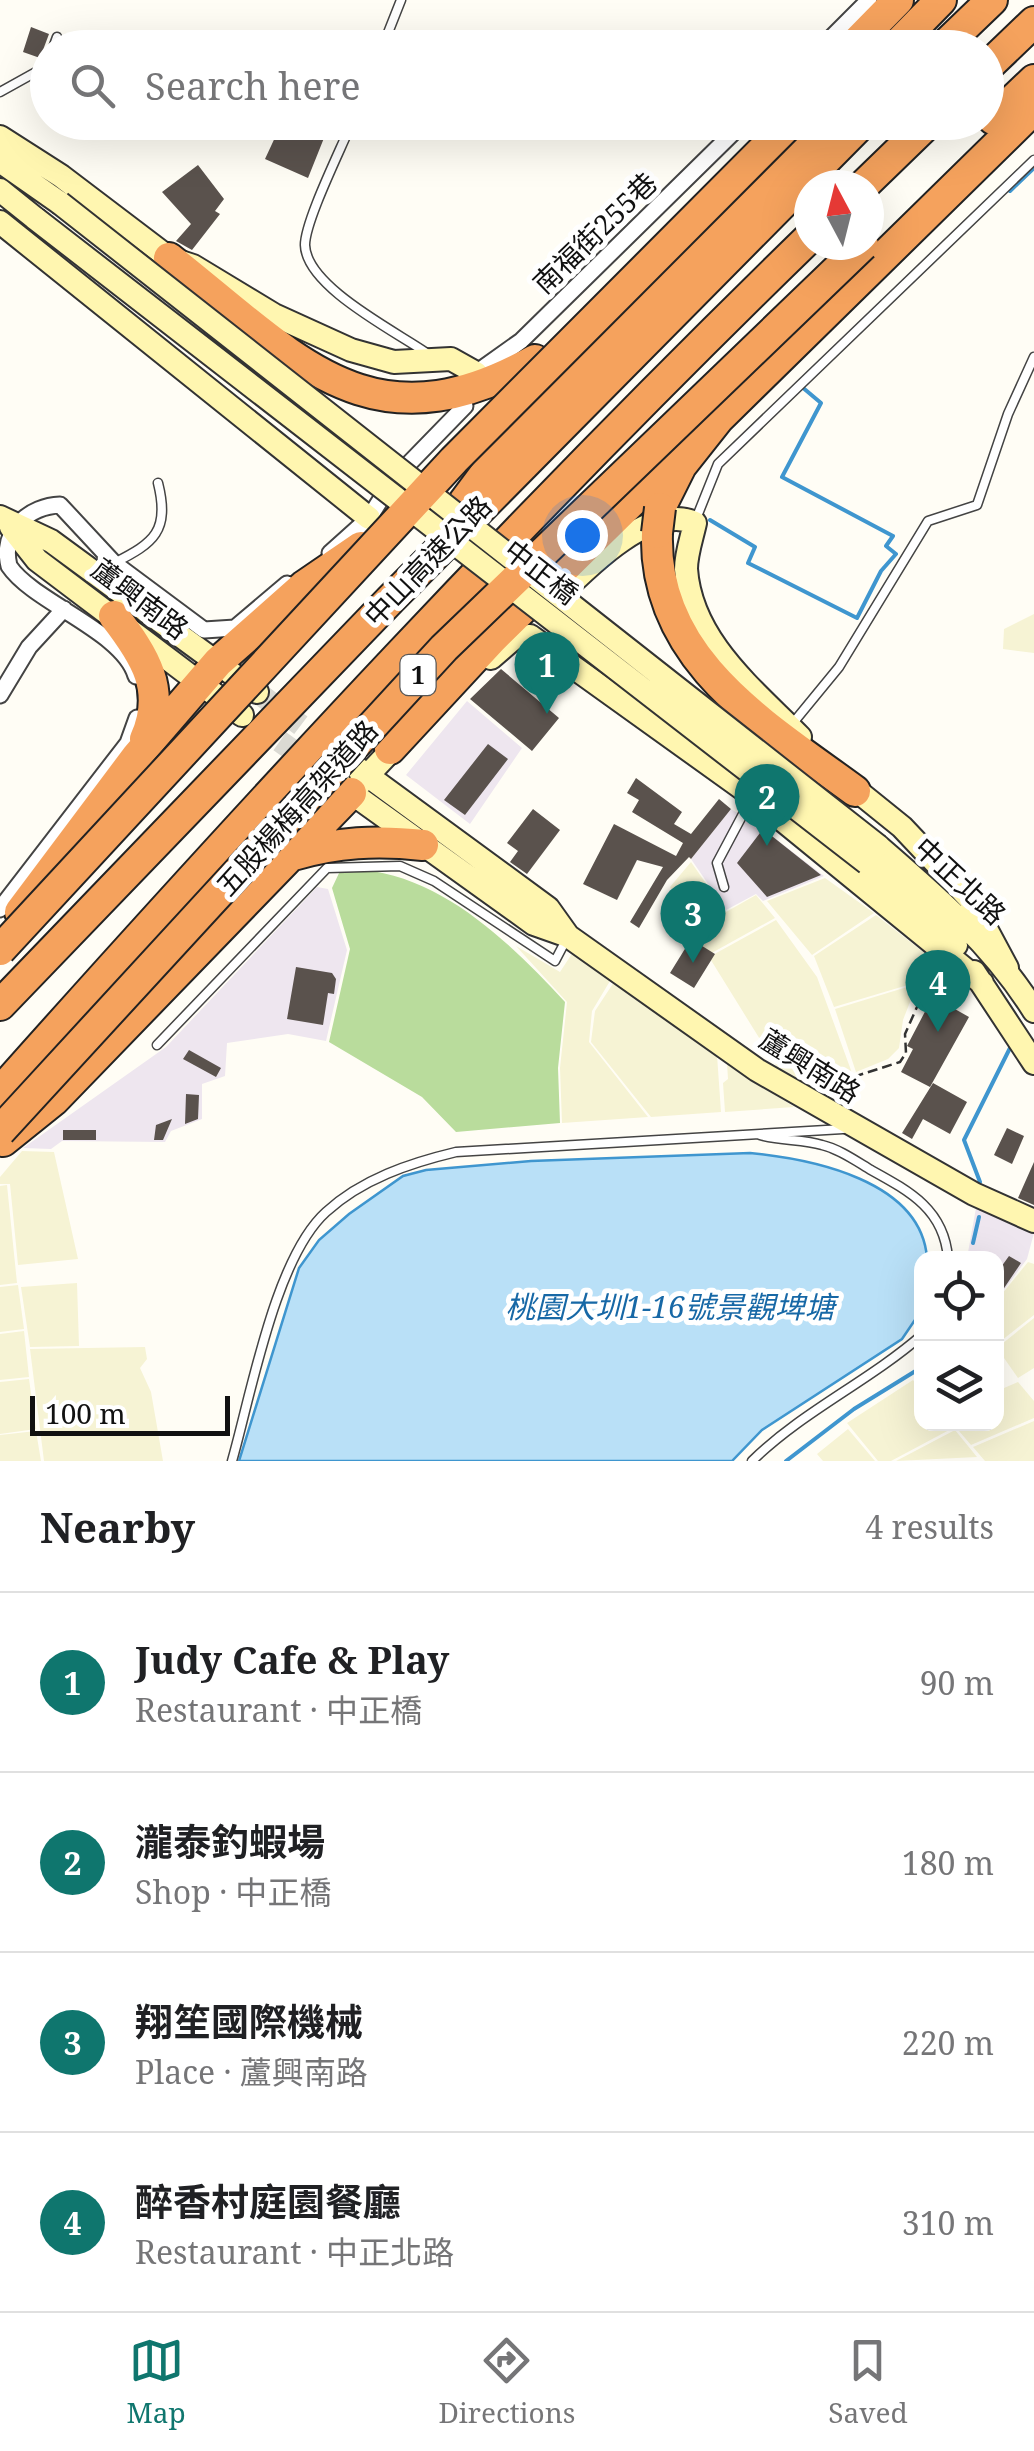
<!DOCTYPE html>
<html lang="en">
<head>
<meta charset="utf-8">
<style>
	body { margin:0; font-family:"Noto Serif","Noto Sans TC",serif; background:#f6f6f6; color:#202124 }
	.controls { position:absolute; right:30px; bottom:30px; display:grid; overflow:hidden; border-radius:20px; box-shadow:0 10px 40px #0002 }
	.controls button { width:90px; height:90px; display:grid; place-items:center; padding:0; border:0; border-bottom:2px solid #e0e0e0; background:#fff; color:#202124; font:50px sans-serif }
	.compass { position:absolute; left:794px; top:170px; width:90px; height:90px; border-radius:50%; background:#fff; box-shadow:0 10px 40px #0002; rotate:353deg }
	.scale { position:absolute; left:30px; bottom:25px; width:200px; box-sizing:border-box; padding-left:10px; border:5px solid #111; border-top:0; font-size:28px; line-height:35px; white-space:nowrap; color:#111; -webkit-text-stroke:8px #fff; paint-order:stroke }
	.you { position:absolute; left:582px; top:535px; width:35px; height:35px; margin:-25px; border:8px solid #fff; border-radius:50%; background:#1a73e8; box-shadow:0 0 0 15px #1a73e833 }
	.badge { display:grid; place-items:center; width:65px; height:65px; border-radius:50%; background:#0f766e; color:#fff; font-size:32px; font-weight:700 }
	.pin { position:absolute; translate:-50% -82px; filter:drop-shadow(0 2px 5px #0008) }
	.pin::after { content:''; position:absolute; top:52px; width:35px; height:30px; background:inherit; clip-path:polygon(0 0,100% 0,50% 100%) }
	.list { margin:0; padding:0; list-style:none }
	h2 { display:flex; justify-content:space-between; align-items:center; height:130px; margin:0; padding:0 40px; font-size:42px }
	h2 small { font-size:32px; font-weight:400; color:#757577 }
	.list li { display:grid; grid-template-columns:65px 1fr auto; gap:30px; align-items:center; box-sizing:border-box; height:180px; padding:0 40px; border-top:2px solid #e0e0e0 }
	.list b { display:block; font-size:38px; white-space:nowrap }
	.list p { margin:0; font-size:32px; white-space:nowrap; color:#757577 }
	.list em { font-size:32px; font-style:normal; color:#757577 }
	.icon { flex:none; width:55px; height:55px; fill:none; stroke:currentColor; stroke-width:2; stroke-linecap:round; stroke-linejoin:round }
	.map { position:relative; flex:none; width:1034px; height:1461px; overflow:hidden }
	.search { position:absolute; background:#fff; box-shadow:0 10px 40px #0002; left:30px; right:30px; top:30px; height:110px; display:flex; align-items:center; gap:25px; box-sizing:border-box; padding:0 35px; border-radius:55px; color:#757577; font-size:38px }
	.sheet { height:850px; background:#fff }
	nav { display:flex; justify-content:space-around; align-items:center; box-sizing:border-box; height:140px; border-top:2px solid #e0e0e0; background:#fff; font-size:28px; color:#757577 }
	nav a { display:grid; justify-items:center; gap:5px }
	nav .on { color:#0f766e }
	.map>svg:first-child { display:block }
	.industrial { fill:#eee6ef }
	.farmland { fill:#f6f3d4 }
	.forest { fill:#b9dc9c }
	.water { fill:#b9e0f7; stroke:#3f96cf; stroke-width:2.5 }
	.lines { fill:none; stroke-linecap:round; stroke-linejoin:round }
	.stream { stroke:#3f96cf; stroke-width:4 }
	.building { fill:#5a524d }
	.secondary-tunnel { stroke:#dbdad3; stroke-width:22; stroke-dasharray:22 11; stroke-linecap:butt }
	.lane-casing { stroke:#444; stroke-width:11 }
	.street-casing { stroke:#444; stroke-width:19 }
	.secondary-casing { stroke:#333; stroke-width:26 }
	.highway-casing { stroke:#222; stroke-width:34 }
	.path { stroke:#333; stroke-width:2.5; stroke-dasharray:10 5; stroke-linecap:butt }
	.lane { stroke:#fff; stroke-width:8 }
	.street { stroke:#fff; stroke-width:15 }
	.secondary { stroke:#fff6b0; stroke-width:22 }
	.highway { stroke:#f5a25d; stroke-width:30 }
	.secondary-bridge-casing { stroke:#333; stroke-width:26; stroke-linecap:butt }
	.highway-bridge-casing { stroke:#222; stroke-width:34; stroke-linecap:butt }
	.secondary-bridge { stroke:#fff6b0; stroke-width:22 }
	.highway-bridge { stroke:#f5a25d; stroke-width:30 }
	.labels { text-anchor:middle; stroke-width:10; stroke-linejoin:round; paint-order:stroke }
	.shield { fill:#fff; stroke:#585858; stroke-width:2.5 }
	.shield-label { font-size:25px; font-weight:bold; fill:#111 }
	.street-label { font-size:28px; fill:#111; stroke:#fff }
	.water-label { font-size:30px; font-style:italic; fill:#1768a6; stroke:#fff }
</style>
</head>
<body>
<div class="map">
<svg width="1034" height="1461" viewBox="0 0 1034 1461">
	<rect width="100%" height="100%" fill="#fffdf5"/>
	<path class="industrial" d="M467,701L522,748L470,824L406,775Z
		M731,809L763,829L824,876L763,901L756,894L726,910L691,859Z
		M317,887L328,889L347,950L326,1041L288,1034L227,1043L225,1076L202,1084V1119L171,1131L165,1142L62,1141L51,1149L23,1148L166,1047Z
		M976,1208L1034,1233L1027,1259L997,1299L996,1258H967Z"/>
	<path class="farmland" d="M1034,614V653L1003,649L1004,629Z
		M691,862L726,912L756,895L775,918L708,955L670,887Z
		M825,878L874,913L812,955L767,901Z
		M876,915L927,955L918,982L834,1007L814,956Z
		M776,920L817,977L852,1073L801,1084L779,1070L709,957Z
		M516,946L560,972L575,949L613,976L592,1011L589,1042L648,1117L562,1123L560,1068L567,1002Z
		M614,982L717,1055L721,1112L651,1117L591,1042L595,1011Z
		M917,984L903,1020L899,1048L888,1059L856,1072L835,1009Z
		M727,1063L794,1107L725,1112L723,1083L728,1079Z
		M22,1151L54,1152L78,1259L18,1265L10,1184H0V1177Z
		M7,1185L17,1283L0,1285V1186Z
		M1028,1262L1034,1264V1315L997,1344V1300Z
		M77,1283L79,1346L30,1347L21,1287Z
		M18,1285L24,1329L0,1332V1287Z
		M1034,1318V1368L1018,1378L997,1348Z
		M24,1331L29,1377L0,1380V1334Z
		M145,1347L147,1359L140,1368L151,1392L163,1461H44L30,1349Z
		M29,1379L36,1429L0,1434V1382Z
		M913,1380L921,1390L922,1424H949L953,1428L891,1461H878L847,1423Z
		M1018,1382L1034,1401V1418L971,1445L953,1424H996L997,1391Z
		M1034,1421V1461H985L973,1447Z
		M848,1429L875,1461H823L817,1454Z
		M955,1430L977,1457L896,1461Z
		M36,1431L41,1461H0V1435Z"/>
	<path class="forest" d="M363,870C445,878 511,944 565,1002L558,1068L560,1123L456,1132L422,1097L329,1042L350,949L332,888L340,871Z"/>
	<path class="water" d="M750,1153C811,1159 921,1180 927,1258H922L921,1311L902,1339L762,1430L732,1461H239L299,1268L319,1240L349,1214L403,1176L426,1170L531,1161Z"/>
	<g class="lines">
		<path class="stream" d="M1010,191L1034,168
			M710,520L755,547L748,563L857,618L881,571L896,554L886,546L893,536L782,477L821,403L802,387
			M980,1182L964,1140L1011,1046
			M973,1243L979,1217
			M786,1461L854,1409L922,1367"/>
	</g>
	<path class="building" d="M31,27L49,34L40,58L23,52Z
		M259,122H293L324,138L308,178L265,159L278,131Z
		M198,165L224,199L215,211L220,214L192,250L176,241L191,224L162,192Z
		M501,669L559,718L532,751L470,699Z
		M488,744L508,759L465,815L444,800Z
		M636,778L682,812L674,824L691,834L719,799L731,809L691,859L689,857L667,880L639,928L630,922L663,867L637,860L617,900L583,884L614,824L676,856L683,843L632,812L639,800L627,793Z
		M533,809L560,830L527,874L510,862L518,851L507,843Z
		M763,829L821,875L767,897L737,863Z
		M691,939L715,954L694,988L670,973Z
		M296,967L332,973L336,979L334,994L328,993L323,1025L287,1019Z
		M943,992L946,1004L969,1017L930,1087L901,1072L913,1049L907,1046L929,1004L927,997Z
		M189,1050L221,1068L216,1077L183,1059Z
		M933,1083L967,1102L950,1134L923,1119L912,1139L902,1133Z
		M186,1094L199,1095L198,1119L185,1124Z
		M172,1119L163,1140H154L156,1125Z
		M1007,1128L1024,1136L1012,1164L994,1155Z
		M63,1130H96V1140H63Z
		M1034,1162V1205L1018,1198Z
		M1009,1256L1021,1263L996,1300V1274Z"/>
	<g class="lines">
		<path class="secondary-tunnel" d="M257,692L331,748
			M253,722L313,765"/>
		<g class="lane-casing">
			<path id="lane" d="M53,48L57,37
				M382,48L401,0
				M0,92L45,67L48,61
				M352,122C341,149 305,221 305,245C306,287 397,332 428,354
				M696,519L718,464L1034,160
				M114,563C154,543 170,531 158,483
				M793,723L839,667L928,521L977,505L1008,414L1034,357
				M724,887L717,863L750,801
				M157,1045L327,868L400,866L434,881L555,961L566,940
				M760,1135C781,1141 803,1139 822,1145C839,1149 856,1161 871,1170C911,1192 944,1210 948,1258
				M232,1461C251,1395 275,1258 326,1212C362,1179 410,1163 456,1152L843,1129
				M752,1461C803,1411 868,1382 922,1335"/>
		</g>
		<g class="street-casing">
			<path id="street" d="M821,48L869,0
				M476,373L521,341L744,122
				M330,553L369,518L393,480L465,406
				M136,676C123,631 34,603 9,566C0,529 31,506 60,505L114,563L204,630L235,628L287,584
				M0,695L29,647L64,609
				M0,909L128,743L137,718"/>
		</g>
		<g class="secondary-casing">
			<path id="secondary" d="M0,137L61,176L169,258L193,266L274,315L351,350L394,362L451,359L476,373
				M0,161L60,203
				M0,190L36,219
				M0,222L369,518
				M0,517L51,541L257,692
				M11,527L37,560L242,715
				M545,609C577,578 646,501 695,523C692,537 686,554 686,569C691,641 753,689 800,737
				M491,658L514,638L530,636L753,796L982,983
				M357,768L548,908L568,936
				M845,781L902,827L970,899L1007,968
				M339,784L534,924L568,936L757,1070L974,1194L1034,1221
				M351,793L401,740
				M878,846C937,897 993,945 1034,1011
				M867,863L944,930L956,945
				M974,972L1034,1063"/>
		</g>
		<g class="highway-casing">
			<path id="highway" d="M851,48L898,0
				M894,48L941,0
				M942,48L992,0
				M986,68L1034,22
				M993,119L1034,80
				M864,185L929,122
				M169,258C295,357 369,453 535,360
				M464,502L496,459L821,122
				M660,508L681,466L719,418L1034,109
				M657,533C653,660 764,724 855,791
				M114,616C145,656 167,690 145,739
				M390,749L492,639L679,455
				M293,855C337,842 377,840 423,845
				M20,912L137,756L218,662L304,586L361,547
				M0,1005L390,600L863,122
				M0,1092C261,799 527,512 809,238
				M3,1141L54,1100L351,793"/>
		</g>
		<path class="path" d="M825,1086L900,1062L906,1053L905,1034L925,989L947,981"/>
		<use href="#lane" class="lane"/>
		<use href="#street" class="street"/>
		<use href="#secondary" class="secondary"/>
		<use href="#highway" class="highway"/>
		<g class="secondary-bridge-casing">
			<path id="secondary-bridge" d="M60,203L878,846
				M36,219L867,863"/>
		</g>
		<g class="highway-bridge-casing">
			<path id="highway-bridge" d="M657,533L660,508
				M0,950L454,460L791,122
				M0,1131L444,648L863,245"/>
		</g>
		<use href="#secondary-bridge" class="secondary-bridge"/>
		<use href="#highway-bridge" class="highway-bridge"/>
	</g>
	<g class="labels">
		<rect class="shield" x="400.5" y="655" width="35" height="40" rx="8"/>
		<g class="shield-label">
			<text x="418" y="684">1</text>
		</g>
		<g class="street-label">
			<text transform="translate(595 233) rotate(-44)" y="10">南福街255巷</text>
			<text transform="translate(428 561) rotate(-46)" y="10">中山高速公路</text>
			<text transform="translate(541 572) rotate(38)" y="10">中正橋</text>
			<text transform="translate(140 599) rotate(37)" y="10">蘆興南路</text>
			<text transform="translate(297 808) rotate(-48)" y="10">五股楊梅高架道路</text>
			<text transform="translate(960 881) rotate(43)" y="10">中正北路</text>
			<text transform="translate(810 1066) rotate(32)" y="10">蘆興南路</text>
		</g>
		<g class="water-label">
			<text x="670" y="1318">桃園大圳1-16號景觀埤塘</text>
		</g>
	</g>
</svg>
<div class="controls">
<button><svg class="icon" aria-label="locate" viewBox="0 0 24 24"><circle cx="12" cy="12" r="6"/><path d="M12 2v4M12 18v4M2 12h4M18 12h4"/></svg></button>
<button><svg class="icon" aria-label="layers" viewBox="0 0 24 24"><path d="M12 4l9 5-9 5-9-5zM3 14l9 5 9-5"/></svg></button>
</div>
<svg class="compass" viewBox="-18 -18 36 36"><path d="M0-13l5 13h-10z" fill="#e53935"/><path d="M0 13l5-13h-10z" fill="#757577"/></svg>
<div class="scale">100 m</div>
<div class="you"></div>
<div class="pin badge" style="left:547px;top:714px">1</div>
<div class="pin badge" style="left:767px;top:846px">2</div>
<div class="pin badge" style="left:693px;top:963px">3</div>
<div class="pin badge" style="left:938px;top:1032px">4</div>
<div class="search"><svg class="icon" aria-label="search" viewBox="0 0 24 24"><circle cx="10" cy="10" r="6"/><path d="M15 15l6 6"/></svg>Search here</div>
</div>
<section class="sheet">
<h2>Nearby<small>4 results</small></h2>
<ul class="list">
<li><span class="badge">1</span><div><b>Judy Cafe &amp; Play</b><p>Restaurant · 中正橋</p></div><em>90 m</em></li>
<li><span class="badge">2</span><div><b>瀧泰釣蝦場</b><p>Shop · 中正橋</p></div><em>180 m</em></li>
<li><span class="badge">3</span><div><b>翔笙國際機械</b><p>Place · 蘆興南路</p></div><em>220 m</em></li>
<li><span class="badge">4</span><div><b>醉香村庭園餐廳</b><p>Restaurant · 中正北路</p></div><em>310 m</em></li>
</ul>
</section>
<nav>
<a class="on"><svg class="icon" aria-label="map" viewBox="0 0 24 24"><path d="M3 6l6-2 6 2 6-2v14l-6 2-6-2-6 2zM9 4v14M15 6v14"/></svg>Map</a>
<a><svg class="icon" aria-label="directions" viewBox="0 0 24 24"><path d="M12 3l9 9-9 9-9-9zM9 14v-3h6M13 9l2 2-2 2"/></svg>Directions</a>
<a><svg class="icon" aria-label="saved" viewBox="0 0 24 24"><path d="M7 4h10v16l-5-4-5 4z"/></svg>Saved</a>
</nav>
</body>
</html>
